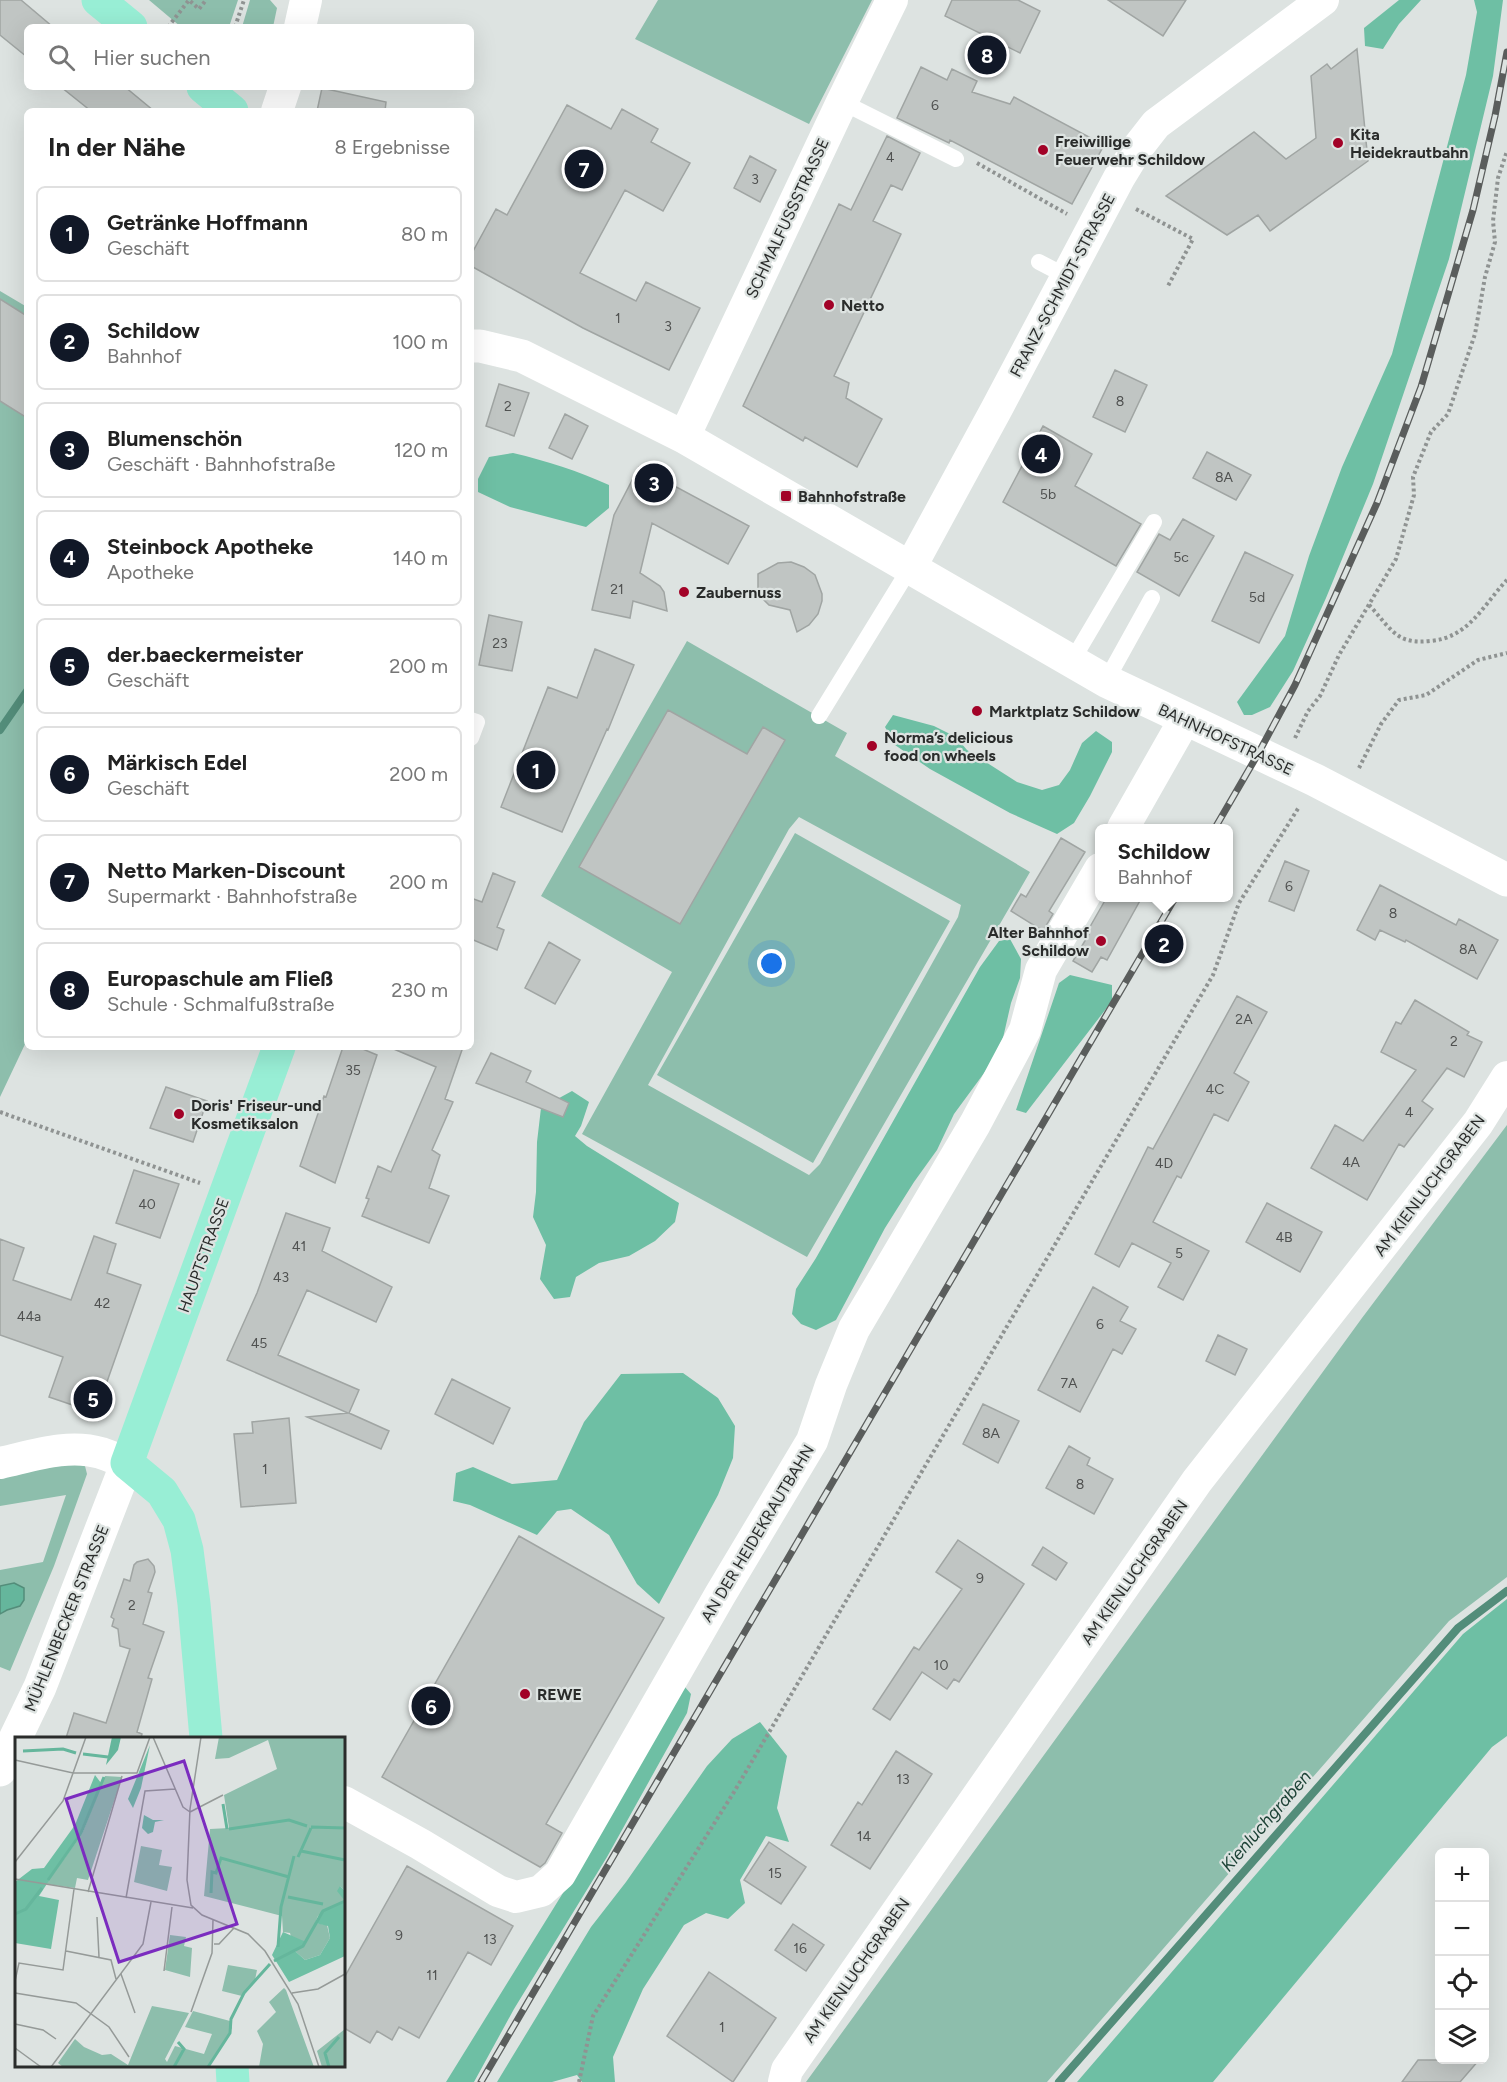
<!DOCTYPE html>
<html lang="de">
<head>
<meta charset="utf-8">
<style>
	body { margin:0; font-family:Figtree,sans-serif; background:#f2f2f2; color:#222 }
	.controls { position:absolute; right:18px; bottom:18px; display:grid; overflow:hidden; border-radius:9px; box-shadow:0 6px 24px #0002 }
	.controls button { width:54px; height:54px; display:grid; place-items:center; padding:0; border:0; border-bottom:2px solid #e0e0e0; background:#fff; color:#222; font:30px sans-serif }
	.you { position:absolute; left:772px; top:964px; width:21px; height:21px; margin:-15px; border:4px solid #fff; border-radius:50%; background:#1a73e8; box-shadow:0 0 0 9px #1a73e833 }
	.badge { display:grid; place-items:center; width:39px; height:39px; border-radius:50%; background:#111827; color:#fff; font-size:20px; font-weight:700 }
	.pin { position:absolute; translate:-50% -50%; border:3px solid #fff; box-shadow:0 2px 6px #0006 }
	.popup { position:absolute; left:1095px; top:824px; width:138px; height:78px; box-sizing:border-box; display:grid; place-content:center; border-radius:9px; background:#fff; filter:drop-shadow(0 2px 4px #0005); font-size:20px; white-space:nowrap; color:#767676 }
	.popup b { font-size:22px; color:#222 }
	.popup::after { content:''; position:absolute; left:50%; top:100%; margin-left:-12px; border:12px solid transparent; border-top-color:#fff }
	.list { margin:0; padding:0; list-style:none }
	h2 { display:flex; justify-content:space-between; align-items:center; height:78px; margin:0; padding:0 24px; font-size:26px }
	h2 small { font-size:20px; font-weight:400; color:#767676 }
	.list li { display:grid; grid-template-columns:39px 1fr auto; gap:18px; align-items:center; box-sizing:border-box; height:96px; margin:0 12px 12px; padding:0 12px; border:2px solid #e0e0e0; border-radius:9px }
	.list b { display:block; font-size:22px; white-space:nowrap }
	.list p { margin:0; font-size:20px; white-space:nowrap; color:#767676 }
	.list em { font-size:20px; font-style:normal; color:#767676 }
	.icon { flex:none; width:33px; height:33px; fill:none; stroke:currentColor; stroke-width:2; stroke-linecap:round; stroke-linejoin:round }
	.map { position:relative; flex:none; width:1507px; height:2082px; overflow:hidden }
	.search { position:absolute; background:#fff; box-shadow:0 6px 24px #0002; left:24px; top:24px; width:450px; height:66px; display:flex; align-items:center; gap:15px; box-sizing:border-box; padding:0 21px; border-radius:9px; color:#767676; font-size:22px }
	.panel { position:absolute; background:#fff; box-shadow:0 6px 24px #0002; left:24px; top:108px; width:450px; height:942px; border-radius:9px }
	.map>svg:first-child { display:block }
	.green { fill:#8dbeac; fill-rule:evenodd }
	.forest { fill:#6ebfa4 }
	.water { fill:#65b69c; stroke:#538d7a; stroke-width:1.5 }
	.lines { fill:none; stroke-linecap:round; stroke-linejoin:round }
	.stream { stroke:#538d7a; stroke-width:8 }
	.building { fill:#c0c5c3; stroke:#a0a5a3; stroke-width:1.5 }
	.path { stroke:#8f9392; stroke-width:4; stroke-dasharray:3 3; stroke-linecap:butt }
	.service { stroke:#fff; stroke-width:16 }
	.minor { stroke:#fff; stroke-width:32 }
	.tertiary { stroke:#fff; stroke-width:33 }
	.secondary { stroke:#fff; stroke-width:33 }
	.primary { stroke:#98eed5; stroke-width:33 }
	.rail-casing { stroke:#5a5d5c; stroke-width:7 }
	.rail { stroke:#dde3e1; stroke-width:4.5; stroke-dasharray:14; stroke-linecap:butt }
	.poi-dot { fill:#a20227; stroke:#dde3e1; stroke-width:2 }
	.labels { text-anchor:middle; stroke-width:4.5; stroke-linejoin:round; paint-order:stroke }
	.number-label { font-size:14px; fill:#505251 }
	.poi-label { font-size:16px; font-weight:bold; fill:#2a2c2b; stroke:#dde3e1; text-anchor:start }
	.street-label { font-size:16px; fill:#2a2c2b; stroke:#dde3e1 }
	.water-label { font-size:18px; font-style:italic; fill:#1e4337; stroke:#dde3e1 }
	.inset-river { fill:none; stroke:#65b69c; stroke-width:3 }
	.inset-road { fill:none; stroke:#959a98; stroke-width:1.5 }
	.view { fill:#7b2cbf; fill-opacity:0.15; stroke:#7b2cbf; stroke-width:3 }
	.inset-edge { fill:none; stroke:#2a2c2b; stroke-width:3 }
</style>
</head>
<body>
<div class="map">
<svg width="1507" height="2082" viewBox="0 0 1507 2082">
	<rect width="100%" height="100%" fill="#dde3e1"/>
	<path class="green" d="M149,0H238L229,27H181Z
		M250,0H270L277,8L273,27H242Z
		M658,0H872L809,124L635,39Z
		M0,291L27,307V1040L0,1097Z
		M687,641L847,733L835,756L1030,872L807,1257L582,1134L672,972L541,896ZM799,817L961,905L958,917L820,1164L809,1175L648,1085L789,829Z
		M795,833L950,921L813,1163L657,1075Z
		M1507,1125V1577L1449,1621L1047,2082H806L1362,1318Z
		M68,1463L79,1464L85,1466L87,1474L54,1566L10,1671L0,1667V1614L7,1610L20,1606L24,1588L14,1583L0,1586V1570L43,1562L66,1495L0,1506V1477Z"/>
	<path class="forest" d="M1399,0H1421L1399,24L1383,49L1365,46L1364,28Z
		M1474,0H1503L1493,76L1449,259L1373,484L1326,598L1293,671L1270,707L1252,715H1244L1237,702L1285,636L1309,556L1342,467L1392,354L1466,75L1477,12Z
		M513,453C547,461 578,471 609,485V508L586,527L510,507L478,492V479L489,457Z
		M893,715L934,726L956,737L967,750L1017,782L1042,790L1059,785L1070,770L1082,743L1096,731L1112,742V752L1090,796L1074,823L1057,834L1010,813L930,769L895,745L885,727Z
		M1010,939L1021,959L1020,978L1011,1003L1003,1038L990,1065L954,1114L937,1150L914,1182L885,1228L836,1320L816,1330L801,1324L792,1314L796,1289L816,1258L980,967L999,941Z
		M1070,975L1112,985V1001L1026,1113L1016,1110L1059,983Z
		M572,1091L589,1102L581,1126L575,1136L587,1146L679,1203L675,1222L655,1241L629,1256L599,1263L576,1277L570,1297L554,1299L540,1279L546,1245L533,1217L536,1192L537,1142L541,1108Z
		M683,1373L718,1398L735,1426L733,1458L718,1495L659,1604L637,1584L609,1535L571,1509L557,1511L537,1535L470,1505L453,1501L456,1473L473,1467L512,1484L557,1480L584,1422L621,1374Z
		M1507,1599V1736L1492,1747L1213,2082H1077L1463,1634Z
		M685,1687L691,1694L687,1713L607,1857L514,2009L474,2082H446L584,1859Z
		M760,1722L787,1756L777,1808L789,1842L766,1836L740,1880L745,1903L728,1919L706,1913L684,1925L643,1989L613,2057L615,2082H582L577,2075L552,2082H497L591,1927L626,1882L707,1766L732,1739Z"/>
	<path class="water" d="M14,1583L24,1588V1600L20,1606L7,1610L0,1614V1586Z"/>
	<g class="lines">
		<path class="stream" d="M0,730L27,691
			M1059,2082L1458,1628L1507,1591"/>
	</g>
	<path class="building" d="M0,0H21L53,27H27V57L0,35Z
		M952,0H1018L1040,11L1020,53L945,16Z
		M1108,0H1186L1163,36Z
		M1357,49L1368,161L1270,231L1258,215L1227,235L1166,196L1254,132L1286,159L1316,138L1311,76L1327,64L1331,69Z
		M921,67L947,80L952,69L977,81L972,92L1010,104L1014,97L1104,145L1072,204L950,140L949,143L897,118Z
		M61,87H125L154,111H91Z
		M322,88L386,102L385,111H317Z
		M567,105L611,129L622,109L658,129L651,142L690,163L663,211L625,190L580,273L636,301L646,282L700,308L669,370L583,328L471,266V255L496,209L507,215Z
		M887,136L920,153L902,190L891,185L873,221L901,234L834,376L849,383L846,398L882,419L857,467L805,437L803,441L743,406L839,204L851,210Z
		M750,156L776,170L760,202L734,188Z
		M0,299L27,316V418L0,401Z
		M1115,370L1147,385L1125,432L1093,417Z
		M499,384L529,393L514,436L486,426Z
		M565,414L588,426L572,459L549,448Z
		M1043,426L1092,454L1075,486L1141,524L1116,566L1003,502Z
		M1207,452L1251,475L1236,500L1193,478Z
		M639,467L749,526L728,564L652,523L640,573L660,586L664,592L667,611L633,601L630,618L592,610L614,515Z
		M1183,519L1214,536L1179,596L1137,572L1159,534L1170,540Z
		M1245,552L1293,575L1259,643L1212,621Z
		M791,562L804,567L815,575L822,594V601L818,614L809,625L797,632L790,610L769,605L763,599L758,588V574L778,563Z
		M489,615L522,622L512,671L479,665Z
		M595,649L634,665L608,730L607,729L562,832L501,807L548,687L577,698Z
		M668,710L747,754L763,727L785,740L680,924L579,867Z
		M1061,838L1085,852L1049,911L1053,914L1043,931L1011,911L1021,894L1026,897Z
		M1285,861L1309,871L1294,911L1269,901Z
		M493,873L515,882L497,927L504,930L497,950L471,939V898L482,902Z
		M1380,885L1456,925L1459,919L1498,940L1477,979L1406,940L1405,942L1380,930L1375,940L1357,930Z
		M1107,897H1142L1107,960L1101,957L1092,972L1073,961L1089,934L1087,932Z
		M549,942L580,960L555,1004L525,988Z
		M1237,996L1267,1012L1234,1073L1249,1082L1228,1121L1214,1114L1181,1178L1177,1176L1153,1222L1209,1251L1183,1300L1158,1287L1171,1263L1132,1243L1119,1267L1095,1254L1148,1147L1153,1149Z
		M1415,1000L1469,1032L1467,1035L1482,1042L1464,1077L1447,1068L1422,1101L1433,1109L1404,1147L1399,1144L1367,1200L1311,1168L1335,1125L1363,1141L1416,1070L1381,1052L1396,1022L1401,1024Z
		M343,1047H358L377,1055L335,1183L300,1166L324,1096L326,1097Z
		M389,1047H463L445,1099L453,1102L432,1150L440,1155L429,1188L449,1196L429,1243L362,1216L369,1199L366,1198L378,1166L391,1172L436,1067Z
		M491,1053L531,1071L526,1082L569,1103L563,1117L476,1083Z
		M166,1087L207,1101L193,1142L150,1128Z
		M134,1170L179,1184L160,1238L116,1223Z
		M1267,1203L1322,1232L1300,1272L1246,1242Z
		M286,1213L330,1228L322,1251L392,1287L376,1322L307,1290L278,1355L359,1390L349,1413L389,1431L381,1449L307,1417L348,1413L227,1360L257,1293Z
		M94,1236L116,1244L107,1273L141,1285L96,1413L49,1397L63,1357L0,1335V1239L24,1248L13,1280L71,1300Z
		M1093,1287L1128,1307L1120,1321L1136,1329L1122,1354L1113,1349L1080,1412L1038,1390Z
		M1218,1335L1247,1349L1235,1375L1206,1361Z
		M452,1379L510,1408L493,1444L435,1414Z
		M983,1404L1019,1421L998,1463L963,1444Z
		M289,1418L296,1503L241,1507L234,1434L253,1433L252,1422Z
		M1069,1446L1090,1458L1087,1465L1113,1479L1094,1514L1046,1488Z
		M519,1536L664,1618L546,1824L562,1833L545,1863L540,1867L382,1777Z
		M958,1540L1024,1584L959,1682L954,1679L947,1689L922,1672L890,1720L873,1709L914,1647L919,1650L962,1589L936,1572Z
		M1043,1547L1067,1563L1056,1580L1032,1565Z
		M148,1559L154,1566L155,1572L148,1592L152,1593L143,1624L164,1632L148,1678L152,1679L137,1732L142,1734L141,1738H66L74,1713L106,1723L130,1649L120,1646L118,1629L112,1626L114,1619L111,1617L124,1579L130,1581L134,1565L137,1562Z
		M896,1751L932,1774L870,1869L831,1845L858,1802L862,1805Z
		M769,1842L806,1867L781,1904L744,1880Z
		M407,1866L513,1926L491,1965L468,1952L419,2038L399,2027L392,2040L377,2031L370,2043L344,2028V1978Z
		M793,1924L824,1945L806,1971L775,1950Z
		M709,1972L776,2018L733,2082L667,2036Z
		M1418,2060H1479L1460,2082H1402Z"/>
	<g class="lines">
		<path class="path" d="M168,27L189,0L199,9L206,0
			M235,27L244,0
			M977,163L1067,214
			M1136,209L1193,239L1168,286
			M1369,605C1379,615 1389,631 1402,638C1411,642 1420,642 1430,641C1469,638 1483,605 1507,580
			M1295,738L1308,711L1320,696L1339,655L1396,559L1414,495L1413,477L1431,432L1448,414L1475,334L1485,277L1495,242L1493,221L1498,178L1507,151
			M1359,768L1381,724L1399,700L1426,695L1478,660L1507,653
			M0,1112L200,1183
			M579,2082L593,2016L734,1792L1213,975L1239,903L1299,807"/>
		<path class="service" d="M842,102L956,159
			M1039,262L1066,276
			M1072,661L1154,522
			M1106,681L1152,598
			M819,716L910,568
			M471,720L477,722L471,738"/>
		<path class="minor" d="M300,27L306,0
			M277,111L285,87
			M684,437L842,102L892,0
			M910,568L996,410L1119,178L1138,147L1156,124L1323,0
			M1123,828L1185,719
			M0,1463C32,1456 68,1443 101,1453C110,1456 119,1460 127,1463
			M344,1802L420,1844L498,1891L516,1897L541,1891L560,1874L720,1595L812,1441L831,1385L854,1329L975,1124L1025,1030L1041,970L1100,869
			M784,2082L787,2070L1197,1481L1478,1123L1507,1077"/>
		<path class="tertiary" d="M471,346H480L522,356L684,437L1106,681L1315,780L1507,880"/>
		<path class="secondary" d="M0,1770L40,1687L127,1463"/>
		<path class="primary" d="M98,0L131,27
			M203,87L232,111
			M206,1738L194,1604L187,1550L179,1520L162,1492L127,1463L279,1047
			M232,2066L233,2082"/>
		<g class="rail-casing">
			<path id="rail" d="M1215,828L1258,754L1295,685L1377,503L1421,387L1473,210L1495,116L1507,52
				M481,2082L1175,898"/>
		</g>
		<use href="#rail" class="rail"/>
	</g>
	<g class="poi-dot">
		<circle cx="1338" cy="143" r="6"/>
		<circle cx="1043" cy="150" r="6"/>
		<circle cx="829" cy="305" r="6"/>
		<rect x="780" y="490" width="12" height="12" rx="3"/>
		<circle cx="684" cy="592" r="6"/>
		<circle cx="977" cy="711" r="6"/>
		<circle cx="872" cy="746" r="6"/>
		<circle cx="1101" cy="941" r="6"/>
		<circle cx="179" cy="1114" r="6"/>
		<circle cx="525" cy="1694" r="6"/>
	</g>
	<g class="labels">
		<g class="number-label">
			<text x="935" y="110">6</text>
			<text x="890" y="162">4</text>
			<text x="755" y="184">3</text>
			<text x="618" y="323">1</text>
			<text x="668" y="331">3</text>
			<text x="1120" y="406">8</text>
			<text x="508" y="411">2</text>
			<text x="1224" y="482">8A</text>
			<text x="1048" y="499">5b</text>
			<text x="1181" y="562">5c</text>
			<text x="617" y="594">21</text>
			<text x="1257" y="602">5d</text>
			<text x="500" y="648">23</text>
			<text x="1289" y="891">6</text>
			<text x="1393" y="918">8</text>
			<text x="1468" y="954">8A</text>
			<text x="1244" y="1024">2A</text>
			<text x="1454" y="1046">2</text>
			<text x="353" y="1075">35</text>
			<text x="1215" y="1094">4C</text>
			<text x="1409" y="1117">4</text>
			<text x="1351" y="1167">4A</text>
			<text x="1164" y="1168">4D</text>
			<text x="147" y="1209">40</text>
			<text x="1284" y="1242">4B</text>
			<text x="299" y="1251">41</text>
			<text x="1179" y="1258">5</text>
			<text x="281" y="1282">43</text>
			<text x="102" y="1308">42</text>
			<text x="29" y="1321">44a</text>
			<text x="1100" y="1329">6</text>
			<text x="259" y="1348">45</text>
			<text x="1069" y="1388">7A</text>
			<text x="991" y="1438">8A</text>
			<text x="265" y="1474">1</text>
			<text x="1080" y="1489">8</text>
			<text x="980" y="1583">9</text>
			<text x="132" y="1610">2</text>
			<text x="941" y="1670">10</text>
			<text x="903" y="1784">13</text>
			<text x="864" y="1841">14</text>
			<text x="775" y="1878">15</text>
			<text x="399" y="1940">9</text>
			<text x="490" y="1944">13</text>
			<text x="800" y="1953">16</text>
			<text x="432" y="1980">11</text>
			<text x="722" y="2032">1</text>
		</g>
		<g class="poi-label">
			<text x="1350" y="140">Kita<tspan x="1350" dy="18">Heidekrautbahn</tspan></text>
			<text x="1055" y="147">Freiwillige<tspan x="1055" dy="18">Feuerwehr Schildow</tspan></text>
			<text x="841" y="311">Netto</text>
			<text x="798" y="502">Bahnhofstraße</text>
			<text x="696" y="598">Zaubernuss</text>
			<text x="989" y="717">Marktplatz Schildow</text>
			<text x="884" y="743">Norma’s delicious<tspan x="884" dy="18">food on wheels</tspan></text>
			<text x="1089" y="938" text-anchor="end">Alter Bahnhof<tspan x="1089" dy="18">Schildow</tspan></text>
			<text x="191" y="1111">Doris' Friseur-und<tspan x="191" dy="18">Kosmetiksalon</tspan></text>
			<text x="537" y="1700">REWE</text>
		</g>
		<g class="street-label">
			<text transform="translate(787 218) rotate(-65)" y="6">SCHMALFUSSSTRASSE</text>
			<text transform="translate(1062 285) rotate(-62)" y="6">FRANZ-SCHMIDT-STRASSE</text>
			<text transform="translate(1226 739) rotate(25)" y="6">BAHNHOFSTRASSE</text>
			<text transform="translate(1429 1185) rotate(-53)" y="6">AM KIENLUCHGRABEN</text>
			<text transform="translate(203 1255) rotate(-70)" y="6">HAUPTSTRASSE</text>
			<text transform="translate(757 1533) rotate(-59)" y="6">AN DER HEIDEKRAUTBAHN</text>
			<text transform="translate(1134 1572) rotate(-55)" y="6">AM KIENLUCHGRABEN</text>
			<text transform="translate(66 1618) rotate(-68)" y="6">MÜHLENBECKER STRASSE</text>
			<text transform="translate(856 1970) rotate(-55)" y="6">AM KIENLUCHGRABEN</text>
		</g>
		<g class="water-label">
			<text transform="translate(1266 1821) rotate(-49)" y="6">Kienluchgraben</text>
		</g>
	</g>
	<g transform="translate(15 1737)">
		<rect width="330" height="330" fill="#dde3e1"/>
		<path d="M204,0H330V154L325,149L330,164L303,179L300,186L312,188L315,201L305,218L290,223L280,214L275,196L268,195L267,179L189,159L195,92L214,91L209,58L262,32L253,3L214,21L200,22ZM90,39L107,40L73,143L62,141L60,151L31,147L67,97ZM126,109L147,113L144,128L157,130L152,154L119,145ZM155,198L171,200L169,209L177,211L175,240L150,233ZM213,228L242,233L240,243L227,259L207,254ZM269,251L271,253L299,330H244L248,307L242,294L261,275L254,265ZM137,269L174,276L150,322L152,325L160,309L189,317L197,297L170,290L178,274L215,284L217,291L193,330H48L43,326L60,302L69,310L87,318L96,317L113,328ZM330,292V330H307L302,314Z" fill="#8dbeac"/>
		<path d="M135,8L126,51L118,71L113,62ZM80,38L86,46L65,96L24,159L44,163L36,212L0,206V145L17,132L29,131L60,88ZM129,78L138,83H149L140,85L138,95L133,97L127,91ZM325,149L330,154V219L274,245L257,218L268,195L291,205L280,214L290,223L305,218L315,201L313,189L300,186L306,174L330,164L322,154Z" fill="#6ebfa4"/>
		<path d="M97,0H106L103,13L91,28Z" fill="#65b69c"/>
		<path class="inset-river" d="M8,14L48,12L61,16M68,17L93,20M208,67L212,92M296,90L330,91M214,92L274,83L292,89M286,114L330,123M283,120L296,91M33,143L66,96L89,40M196,156L197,135L201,136L206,121L274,140M273,160L308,167M0,177L11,172L27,151M263,210L266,170L279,119M259,224L288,209L308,174L330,164M159,330L169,312L163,305M193,330L215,296L216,282L229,256L255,227M314,330L310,316L324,300"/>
		<path class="inset-road" d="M138,0L168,70L175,75M186,0L175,72L172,143L176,168L187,178L233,197L250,214L283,267L304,330M0,23L58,36H122L135,0M175,75L208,58M0,125L48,64L71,0M0,142L178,171M73,155L107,39M111,161L130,54L160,52M82,180L84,220M199,207H204L219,191M51,214L96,223L101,242M149,234L157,170M106,237L120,276M0,244L4,226L48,233L59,152M0,256L61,266L94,290L114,320M277,256L303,252L330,237M176,275L197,216L198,183M0,287L28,293L41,302M0,311L26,330M36,330L128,207L136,165"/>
		<path class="view" d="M169,24L222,187L104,225L51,62Z"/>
		<rect width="330" height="330" class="inset-edge"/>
	</g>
</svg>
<div class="controls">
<button>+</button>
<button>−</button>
<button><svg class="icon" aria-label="locate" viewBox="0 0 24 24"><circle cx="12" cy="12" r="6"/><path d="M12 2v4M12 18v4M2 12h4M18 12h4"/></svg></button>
<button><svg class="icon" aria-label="layers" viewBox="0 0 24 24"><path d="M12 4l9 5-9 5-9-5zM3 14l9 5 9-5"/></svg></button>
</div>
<div class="you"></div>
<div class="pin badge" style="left:536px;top:770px">1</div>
<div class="pin badge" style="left:1164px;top:944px">2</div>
<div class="popup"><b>Schildow</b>Bahnhof</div>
<div class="pin badge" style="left:654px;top:483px">3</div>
<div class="pin badge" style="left:1041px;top:454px">4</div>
<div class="pin badge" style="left:93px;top:1399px">5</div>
<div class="pin badge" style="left:431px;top:1706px">6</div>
<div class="pin badge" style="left:584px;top:169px">7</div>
<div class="pin badge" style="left:987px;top:55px">8</div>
<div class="search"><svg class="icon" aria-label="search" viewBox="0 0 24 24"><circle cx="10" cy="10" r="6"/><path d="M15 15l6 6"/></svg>Hier suchen</div>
<section class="panel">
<h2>In der Nähe<small>8 Ergebnisse</small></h2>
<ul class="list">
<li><span class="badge">1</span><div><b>Getränke Hoffmann</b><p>Geschäft</p></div><em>80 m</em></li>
<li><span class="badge">2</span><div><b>Schildow</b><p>Bahnhof</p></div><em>100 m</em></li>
<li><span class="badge">3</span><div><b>Blumenschön</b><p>Geschäft · Bahnhofstraße</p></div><em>120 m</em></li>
<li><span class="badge">4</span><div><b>Steinbock Apotheke</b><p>Apotheke</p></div><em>140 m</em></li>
<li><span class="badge">5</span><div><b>der.baeckermeister</b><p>Geschäft</p></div><em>200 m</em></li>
<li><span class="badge">6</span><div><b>Märkisch Edel</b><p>Geschäft</p></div><em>200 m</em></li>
<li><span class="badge">7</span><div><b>Netto Marken-Discount</b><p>Supermarkt · Bahnhofstraße</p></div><em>200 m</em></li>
<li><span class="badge">8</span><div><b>Europaschule am Fließ</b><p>Schule · Schmalfußstraße</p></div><em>230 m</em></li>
</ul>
</section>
</div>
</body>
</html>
